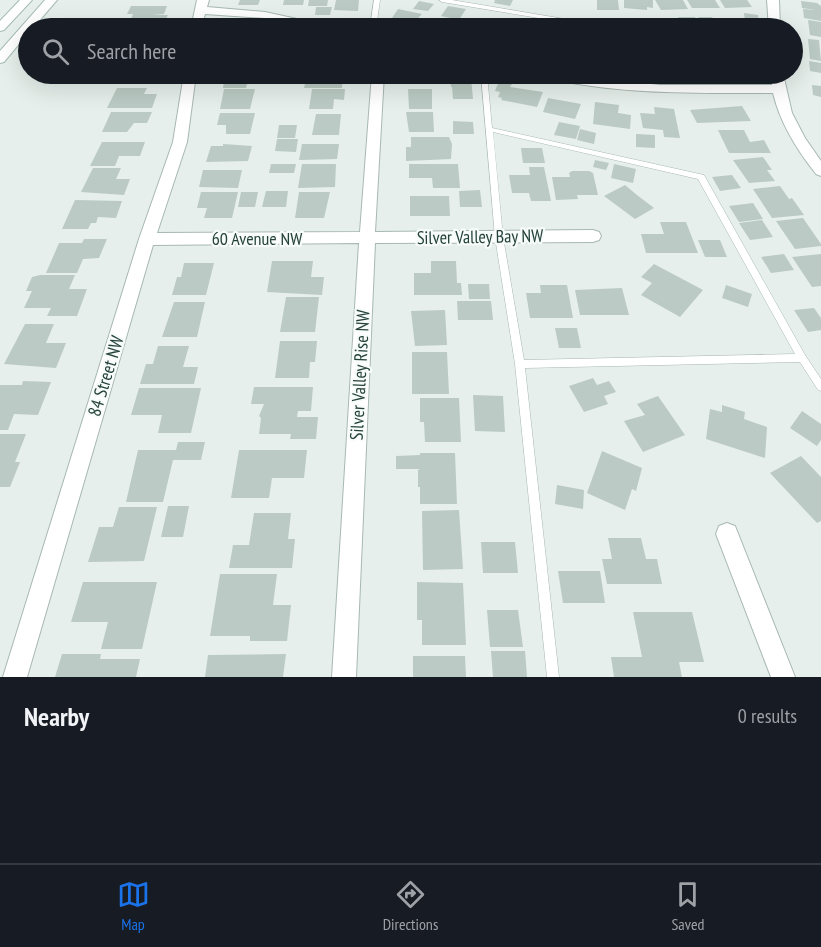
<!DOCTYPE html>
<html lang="en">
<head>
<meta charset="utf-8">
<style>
	body { margin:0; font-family:"PT Sans Narrow",sans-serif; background:#20242c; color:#f1f3f6 }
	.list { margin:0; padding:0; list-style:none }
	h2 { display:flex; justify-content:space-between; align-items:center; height:78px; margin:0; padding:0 24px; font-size:26px }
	h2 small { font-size:20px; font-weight:400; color:#9ea1a6 }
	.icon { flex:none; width:33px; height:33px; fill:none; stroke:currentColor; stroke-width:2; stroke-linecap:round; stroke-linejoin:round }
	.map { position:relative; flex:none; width:821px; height:677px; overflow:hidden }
	.search { position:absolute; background:#171b24; box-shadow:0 6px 24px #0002; left:18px; right:18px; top:18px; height:66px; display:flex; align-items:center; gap:15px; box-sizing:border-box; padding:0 21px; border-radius:33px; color:#9ea1a6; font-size:22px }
	.sheet { height:186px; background:#171b24 }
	nav { display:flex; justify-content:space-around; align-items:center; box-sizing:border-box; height:84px; border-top:2px solid #363941; background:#171b24; font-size:16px; color:#9ea1a6 }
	nav a { display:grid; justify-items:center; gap:3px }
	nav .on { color:#1a73e8 }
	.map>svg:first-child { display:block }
	.building { fill:#bbcac4 }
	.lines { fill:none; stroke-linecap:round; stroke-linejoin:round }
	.service-casing { stroke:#a8b8b2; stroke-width:1 }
	.minor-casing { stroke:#a8b8b2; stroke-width:2 }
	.secondary-casing { stroke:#a4bbb3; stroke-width:2 }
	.service { fill:#fff; fill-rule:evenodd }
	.minor { fill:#fff; fill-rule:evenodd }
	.secondary { fill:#fff; fill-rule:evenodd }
	.labels { text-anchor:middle; stroke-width:4.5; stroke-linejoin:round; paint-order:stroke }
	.street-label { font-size:18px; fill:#24423a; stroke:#f7fbf9 }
</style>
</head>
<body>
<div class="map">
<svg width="821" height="677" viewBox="0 0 821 677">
	<rect width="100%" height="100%" fill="#e6efeb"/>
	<path class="building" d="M240,0H260L258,5H238Z
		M284,0H304L303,5H283Z
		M309,0H328L327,6H308Z
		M336,0H359L358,11L334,10Z
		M495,0H513L510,6L494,3Z
		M597,0H618L619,10H597Z
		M624,0H653V8L647,7V10L624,8Z
		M655,0H683L688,9L661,10Z
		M687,0H715L720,8H692Z
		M720,0H747L752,7L725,8Z
		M419,1L434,4L428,11L413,9Z
		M801,1L817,3L821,6V21L804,18L803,9L815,10L802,8Z
		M131,6H167L164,14L152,15H168L165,21H130L133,14H127Z
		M448,6L466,9L459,20L441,16Z
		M316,7H332L330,15H315Z
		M398,9L422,14L408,28L388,24Z
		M744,13L758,15L759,23L745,21Z
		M678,17H695L699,25H682Z
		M698,17H712L718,25H704Z
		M427,19L442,21L456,24L453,28H420Z
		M808,20L821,22V37L810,35Z
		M497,21L528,27V28H493Z
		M134,25H157L155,28H133Z
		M808,39L819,40L821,61L810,59Z
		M809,61L821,63V73L810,71Z
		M121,74H158L154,82H117Z
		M225,74H250L246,88H223Z
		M307,74H334V77H343L342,88H304Z
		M412,74H449L443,84L409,77Z
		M450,77H471L473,99H453L452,87H460H451Z
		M499,81L512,84L510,87L543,92L537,107L501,100L502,98L498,97L500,92L495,91Z
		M812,85L821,86V97L813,95Z
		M117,88H147L144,94H157L152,108H107Z
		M224,89H255L250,109H220Z
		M312,89H345L344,100L334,99L333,109H309Z
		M408,89H432V109H409Z
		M548,98L581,104L575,119L543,112Z
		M595,102L619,105L618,113L631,115L630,129L593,124Z
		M742,106L751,121L697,123L690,110Z
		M654,107L674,109L680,138L664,137L663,130L643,128L640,113L655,114Z
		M111,112H152L147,123H134L127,132H102Z
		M406,112H433L434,132H409Z
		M220,113H255L250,134H226V125H217Z
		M316,114H341L339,135H312Z
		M453,121L473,122L474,134H453Z
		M559,122L580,126L576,139L554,135Z
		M279,125H297L295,138H277Z
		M580,129L596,133L594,144L577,140Z
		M718,130H744L750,142L764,140L771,153H729Z
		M636,134L655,135V148L636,147Z
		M411,137H449L452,144L451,159L406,161V147H411Z
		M277,139H298L296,152L275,151Z
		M102,142H145L140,156H119L115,166H90Z
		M223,144L252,146L248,161L206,162L211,146H223Z
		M302,144H339L337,159L299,160Z
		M521,148H542L545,163H523Z
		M763,157L772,170H767L775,181L749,183L733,160Z
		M595,160L609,163L606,170L593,167Z
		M271,164H296L294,173H269Z
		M302,164H336L335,187L298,188Z
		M409,164H458L460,188H433L432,178H409Z
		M614,164L636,169L633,183L611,178Z
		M529,167H544L551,201H531L529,193H512L509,175H530Z
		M93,168H121L116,179H130L124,195L81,192Z
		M203,170H242L238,188L199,187Z
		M572,171H589L593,173L598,195H577L578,199L556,200L552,177H570L569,173Z
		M732,175L741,188L720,191L712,177Z
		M625,185L637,195L654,208L635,219L604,196Z
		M780,186L789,199L792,198L804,215L772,218L753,189Z
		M480,190L482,207H460L459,191Z
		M266,191H288L286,207H262Z
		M201,192H238L232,218H204L207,208H197Z
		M241,192H258L255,207H238Z
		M299,192H330L324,218H295Z
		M410,196H449L450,216H410Z
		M75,200L122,201L116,218L98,217L96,223H91L88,229H62Z
		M753,203L763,219L739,222L729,206Z
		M803,218L821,244V246L795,249L776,221Z
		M762,220L773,237L750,240L739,223Z
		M660,222H686L698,253H646L641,234H664Z
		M84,239H107L99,258L83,259L77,273H46L59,243H82Z
		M698,240H720L727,257H705Z
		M784,254L794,270L771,273L761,257Z
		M821,254V286L812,287L792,257Z
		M272,261H313L311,277H324L322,295L267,292Z
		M431,261H456L457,283H461L462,295H414V273H431Z
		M184,263H214L206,295H172L177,277H181Z
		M654,264L703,290L680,317L641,295L652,283L641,277Z
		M40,275H75L69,289H87L77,316H47L51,308H24L32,291H26L32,277Z
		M468,284H489L490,299H469Z
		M540,285H567L573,318H530L526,293H541Z
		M726,285L752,294L748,307L722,298Z
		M622,288L629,315H580L575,290Z
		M286,297H319L315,332H280Z
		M457,301H491L493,320H458Z
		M174,302H205L197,337H162Z
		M814,308L821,318V330L808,332L794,310Z
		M445,310L447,345L415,346L411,311Z
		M25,324H54L46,343H66L56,368L4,364Z
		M555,328H577L581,348H559Z
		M280,341H317L315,362H310L309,378H275Z
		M158,346H189L183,367H198L194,384H140L146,364H153Z
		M412,352H447L449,394H412Z
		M593,378L597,385L609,381L616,392L604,396L608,404L584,412L569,386Z
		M23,381L51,382L38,415L14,414L8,430H0V385H22Z
		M254,387H313L311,411H298L297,417H318L316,439H290L291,434H259L261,418L259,416L264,404H251Z
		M139,388H201L191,433H158L162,415H131Z
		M473,395L503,396L505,432L475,431Z
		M658,396L685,435L643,452L624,421L645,415L637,404Z
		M420,398H459L461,442H425L424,422H420Z
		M722,405L745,412L744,419L767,427L765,458L706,439L710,409L722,412Z
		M802,411L821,424V440L817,446L790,428Z
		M0,434H26L15,462H20L10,487H0Z
		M178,442H205L201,460H173L163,502H126L138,450H176Z
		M239,450H307L304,478H272L269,498H231Z
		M602,451L642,468L636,491L632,489L625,510L587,493Z
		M420,453H455L457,504H420V487H418V470L420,469H396V456L420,455Z
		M801,456L821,477V521L817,523L770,473Z
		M557,485L584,490L583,509L555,504Z
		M168,506H189L183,537H161Z
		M119,507H157L144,561L88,562L99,527H113Z
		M459,510L463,569L423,570L422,511Z
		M254,513H291L288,539H295L292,568H229L233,545H249Z
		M608,538H641L646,559H657L662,584H607L602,559H612Z
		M481,542H515L518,573H483Z
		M558,571H600L605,603H563Z
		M220,574H277L273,605H291L287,641H250V636H210Z
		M83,582H157L142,649H101L108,622H71Z
		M417,582L463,583L466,645H422V620H417Z
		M487,610H518L523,647H490Z
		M633,612H692L704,662H679L682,677H614L611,657H642Z
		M491,651H525L527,677H493Z
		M62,654H101L100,659H140L136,677H55Z
		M286,654L283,677H205L208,655Z
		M413,656H465L466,677H413Z"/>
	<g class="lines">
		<g class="service-casing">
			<path id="service" d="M374,0H380L376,28H370Z
				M439,0H452L606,26L609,28H599L442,2Z
				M481,74H487L492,128L704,175L805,355L821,379V391L818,390L800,362L525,368L559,677H547L515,364L495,237ZM493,132L698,179L795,354L524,360L503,237Z"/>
		</g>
		<g class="minor-casing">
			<path id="minor" d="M197,0H209L207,7L265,12L329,26L331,28H311L265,18L205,14L201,28H191Z
				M767,0H779L780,28H769Z
				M184,74H196L187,142L157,233L360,232L372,74H384L375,232L593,230L599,232L601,236L599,240L593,242L375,243L356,677H332L359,243L153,245L27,677H3L139,239L173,142Z
				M541,74H564L660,85H772L771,74H783L792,113L805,138L821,161V176L816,174C797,150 780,123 773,93C696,93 618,95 543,77Z
				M727,523L735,526L795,677H771L716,534L719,526Z"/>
		</g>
		<g class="secondary-casing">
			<path id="secondary" d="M20,0H32L4,30L0,31V21Z
				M45,0H57L33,28H28V33L4,62L0,63V51Z"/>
		</g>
		<use href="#service" class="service"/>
		<use href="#minor" class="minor"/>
		<use href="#secondary" class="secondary"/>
	</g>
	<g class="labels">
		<g class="street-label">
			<text transform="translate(480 237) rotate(-1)" y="6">Silver Valley Bay NW</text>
			<text x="257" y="245">60 Avenue NW</text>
			<text transform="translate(360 375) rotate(-87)" y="6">Silver Valley Rise NW</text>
			<text transform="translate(106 376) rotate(-73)" y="6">84 Street NW</text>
		</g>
	</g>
</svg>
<div class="search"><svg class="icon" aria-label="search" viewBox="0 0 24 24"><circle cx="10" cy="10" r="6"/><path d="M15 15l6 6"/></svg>Search here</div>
</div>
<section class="sheet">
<h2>Nearby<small>0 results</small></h2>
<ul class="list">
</ul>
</section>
<nav>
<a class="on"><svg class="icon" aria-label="map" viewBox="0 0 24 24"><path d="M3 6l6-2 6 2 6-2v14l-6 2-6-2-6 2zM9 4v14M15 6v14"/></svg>Map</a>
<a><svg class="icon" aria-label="directions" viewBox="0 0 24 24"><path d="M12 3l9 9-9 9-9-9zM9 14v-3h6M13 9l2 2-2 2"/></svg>Directions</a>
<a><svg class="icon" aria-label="saved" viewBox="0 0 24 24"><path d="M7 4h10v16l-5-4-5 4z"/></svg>Saved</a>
</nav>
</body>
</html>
